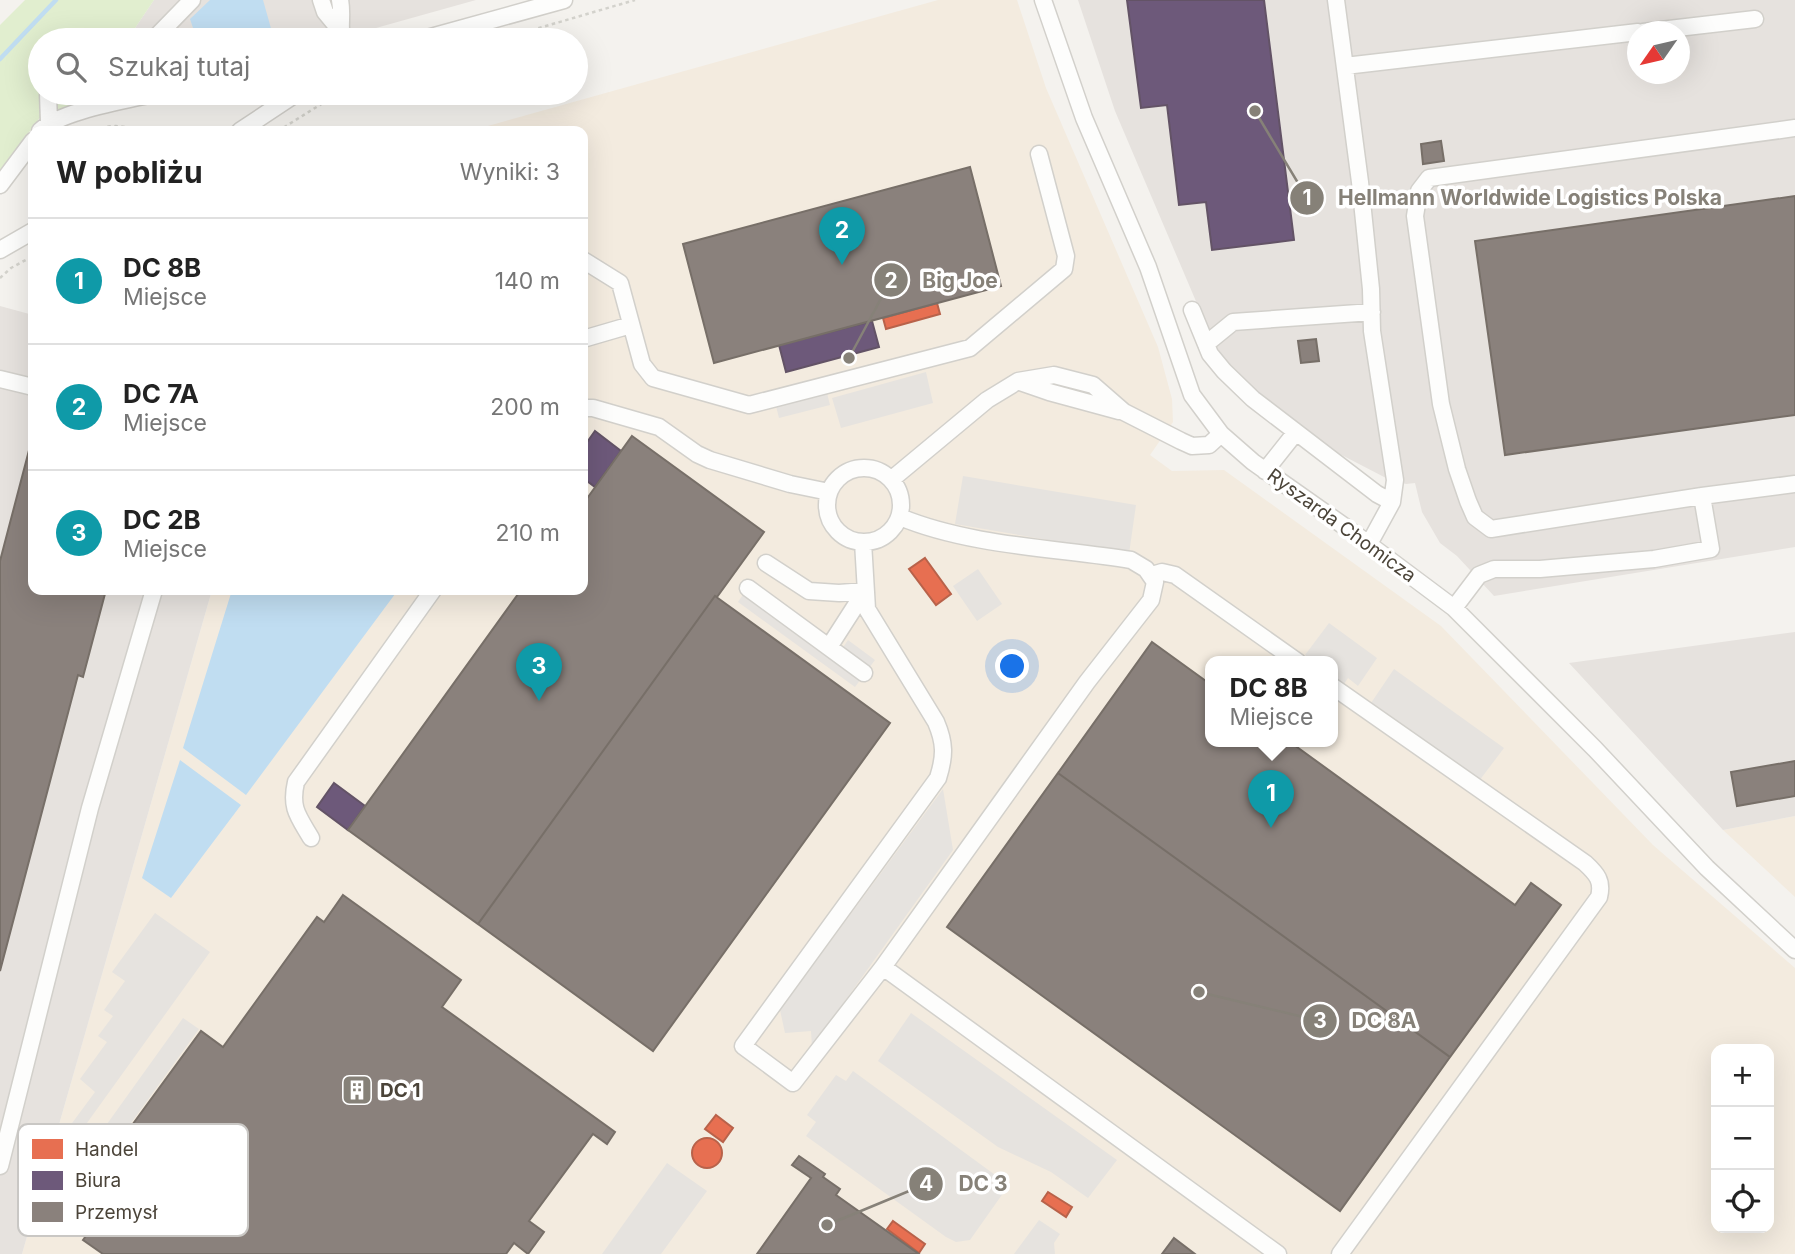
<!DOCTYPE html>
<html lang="pl">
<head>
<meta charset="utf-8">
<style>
	body { margin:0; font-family:Inter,sans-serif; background:#f2f2f2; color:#222 }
	.controls { position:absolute; right:21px; bottom:21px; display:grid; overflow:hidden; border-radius:14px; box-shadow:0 7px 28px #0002 }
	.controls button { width:63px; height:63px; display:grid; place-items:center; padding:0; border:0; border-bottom:2px solid #e0e0e0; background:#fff; color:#222; font:35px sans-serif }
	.compass { position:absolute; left:1627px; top:21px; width:63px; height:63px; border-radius:50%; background:#fff; box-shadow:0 7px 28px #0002; rotate:236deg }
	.you { position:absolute; left:1013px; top:667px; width:24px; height:24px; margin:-18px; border:5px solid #fff; border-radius:50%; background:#1a73e8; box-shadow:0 0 0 10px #1a73e833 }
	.badge { display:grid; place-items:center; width:46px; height:46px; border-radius:50%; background:#2563eb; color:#fff; font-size:23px; font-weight:700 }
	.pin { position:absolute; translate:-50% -58px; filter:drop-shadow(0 2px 4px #0008) }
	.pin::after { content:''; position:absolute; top:37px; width:24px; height:21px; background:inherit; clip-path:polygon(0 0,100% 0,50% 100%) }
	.popup { position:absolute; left:1205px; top:656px; width:133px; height:91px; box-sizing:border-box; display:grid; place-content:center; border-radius:14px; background:#fff; filter:drop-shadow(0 2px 5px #0005); font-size:23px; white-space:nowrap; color:#767676 }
	.popup b { font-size:26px; color:#222 }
	.popup::after { content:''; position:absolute; left:50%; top:100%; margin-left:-14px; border:14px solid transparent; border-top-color:#fff }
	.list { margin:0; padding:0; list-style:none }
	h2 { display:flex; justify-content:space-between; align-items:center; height:91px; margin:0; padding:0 28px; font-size:30px }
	h2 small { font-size:23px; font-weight:400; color:#767676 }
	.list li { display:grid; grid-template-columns:46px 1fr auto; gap:21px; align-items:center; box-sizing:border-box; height:126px; padding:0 28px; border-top:2px solid #e0e0e0 }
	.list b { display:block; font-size:26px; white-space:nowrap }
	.list p { margin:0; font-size:23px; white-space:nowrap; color:#767676 }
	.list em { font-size:23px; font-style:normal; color:#767676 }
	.icon { flex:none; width:38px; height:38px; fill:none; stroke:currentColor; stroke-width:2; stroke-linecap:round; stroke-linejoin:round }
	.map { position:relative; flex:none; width:1795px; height:1254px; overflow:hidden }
	.search { position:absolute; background:#fff; box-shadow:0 7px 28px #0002; left:28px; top:28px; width:560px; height:77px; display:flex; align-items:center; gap:18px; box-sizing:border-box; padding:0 24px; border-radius:38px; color:#767676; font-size:26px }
	.panel { position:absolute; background:#fff; box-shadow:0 7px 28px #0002; left:28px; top:126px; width:560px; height:469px; border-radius:14px }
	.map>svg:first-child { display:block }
	.commercial { fill:#f3ebdf; fill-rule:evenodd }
	.industrial { fill:#e6e2de; fill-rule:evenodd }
	.green { fill:#e1eecf }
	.parking { fill:#e6e3df }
	.water { fill:#c0ddf1 }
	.shops { fill:#e76f51; stroke:#b8624a; stroke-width:2 }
	.offices { fill:#6d597a; stroke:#635366; stroke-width:2 }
	.industry { fill:#8a817c; stroke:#776f68; stroke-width:2 }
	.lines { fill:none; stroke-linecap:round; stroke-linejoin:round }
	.stream { stroke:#c0ddf1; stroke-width:4.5 }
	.minor-casing { stroke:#d2d0cb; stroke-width:19 }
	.path { stroke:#d3d2cc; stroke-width:2.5; stroke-dasharray:3.5 3.5; stroke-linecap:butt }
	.minor { stroke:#fdfdfc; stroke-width:16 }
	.labels { text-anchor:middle; stroke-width:7; stroke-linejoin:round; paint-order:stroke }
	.street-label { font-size:19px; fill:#4b4439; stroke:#fff }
	.poi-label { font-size:19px; font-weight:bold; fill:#4b4439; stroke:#fff; text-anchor:start }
	.key { fill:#fff; stroke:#c9c7c4; stroke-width:2 }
	.key-label { font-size:19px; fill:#4b4439 }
	.leader { fill:none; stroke:#868178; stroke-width:2.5 }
	.callout-dot { fill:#868178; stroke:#fff; stroke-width:2.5 }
	.mark-label { font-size:21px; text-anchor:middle; font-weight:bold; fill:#fff }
	.callout-label { font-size:21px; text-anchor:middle; font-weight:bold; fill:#868178; stroke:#fff; stroke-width:7; stroke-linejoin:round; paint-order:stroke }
</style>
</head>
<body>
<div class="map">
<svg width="1795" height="1254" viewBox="0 0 1795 1254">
	<rect width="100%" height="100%" fill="#f4f2ee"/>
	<path class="commercial" d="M938,0H1017L1046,88L1158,347L1172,399L1173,422L1150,455L1172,471L1224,470L1441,626L1653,845L1795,968V1254H22L212,590H583V131H470ZM1210,662H1332V742H1210ZM1716,1049H1769V1228H1716Z
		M1795,816V897L1723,830Z"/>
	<path class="industrial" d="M154,0H476L333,40H127Z
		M1078,0H1795V547L1494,596L1457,556L1440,543L1422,512L1415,483L1406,484L1386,478L1332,450L1238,378L1218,353L1115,111ZM1638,32H1680V74H1638Z
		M0,306L33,315V590H212L22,1254H0Z
		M1795,632V816L1723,830L1569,663Z"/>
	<path class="green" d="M25,0H154L127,40H40V93L44,112L1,170L0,178V25Z
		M52,93H136L59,110H56Z"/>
	<path class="parking" d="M926,372L933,403L841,428L832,398Z
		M827,393L830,405L779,418L776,406Z
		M963,476L1136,505L1129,554L955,524Z
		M978,569L1002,604L977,621L953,586Z
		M751,583L842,649L848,640L875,660L855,687L738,602Z
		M1329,623L1377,658L1358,686L1348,678L1344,684L1332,676V662H1314L1305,655Z
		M1394,669L1504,748L1479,781L1371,703Z
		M943,789L953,850L812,1047L811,1031L785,1033L780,1010Z
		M155,913L210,952L74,1141L64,1134L95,1092L80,1079L107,1042L98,1036L113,1016L104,1010L125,981L112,972Z
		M911,1013L1117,1160L1088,1198L1051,1172L998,1147L878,1061Z
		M183,1018L199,1029L97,1170L75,1206L85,1215L73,1232L57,1219L69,1177Z
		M853,1071L1002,1180L1006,1189L970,1240L956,1242L946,1237L806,1136L816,1122L807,1115L836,1075L846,1081Z
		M667,1163L707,1191L661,1254H602Z
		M1039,1220L1060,1234L1054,1243L1055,1254H1014Z"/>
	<path class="water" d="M210,0H263L272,32L245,40H197L190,19Z
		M232,590H398L246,795L183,748Z
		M180,760L241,805L171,898L142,878Z"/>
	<path class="shops" d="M937,303L940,314L886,329L883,318Z
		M925,558L951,594L936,605L909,569Z
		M716,1115L733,1128L723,1142L705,1129Z
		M692 1153a15 15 0 1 1 30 0a15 15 0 1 1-30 0Z
		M1048,1192L1072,1207L1066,1217L1042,1201Z
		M893,1221L925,1244L919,1253L887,1229Z"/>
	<path class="offices" d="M1127,0H1264L1294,240L1212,250L1206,202L1179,205L1167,105L1141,108Z
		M872,321L879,347L786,372L779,345Z
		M595,431L621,451L595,487L583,478V448Z
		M334,783L365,806L348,830L317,807Z"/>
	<path class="industry" d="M1441,141L1444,161L1423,164L1421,144Z
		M970,167L1001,286L714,363L683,244Z
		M1795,196V415L1505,455L1475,241Z
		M1316,339L1319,361L1301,363L1298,341Z
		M33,435V590H106L83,677L78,675L0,971V561Z
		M632,436L764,532L717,597L715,596L478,924L348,830L521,590H583V504Z
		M715,596L890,723L653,1051L478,924Z
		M1152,642L1210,684V742H1290L1515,905L1531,883L1561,905L1450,1057L1058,773Z
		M1795,761V796L1737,806L1731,772Z
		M1058,773L1450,1057L1340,1211L947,927Z
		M343,895L461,980L442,1007L615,1132L607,1144L593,1134L529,1221L544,1232L528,1254L514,1243L506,1254H103L83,1240L96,1222L76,1208L85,1195L105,1210L120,1189L97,1173L201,1031L223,1047L317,917L324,922Z
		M799,1156L825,1174L823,1177L840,1189L836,1195L919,1254H757L811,1178L792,1165Z
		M1174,1238L1195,1254H1162Z"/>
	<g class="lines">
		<path class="stream" d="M0,59L56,0"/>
		<g class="minor-casing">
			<path id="minor" d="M321,0L325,12L339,29
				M340,0C343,14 339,26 342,40
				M1043,0L1084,118L1148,267L1192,395L1221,434L1253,462L1351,531L1454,608L1595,749L1707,868L1795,950
				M1336,0L1360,182L1371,289L1372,331L1395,480L1392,502L1369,544
				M1643,32L1755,19
				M153,40L192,0
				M420,40L564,0
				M1345,66L1638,32
				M48,93L49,123
				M1795,128L1429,178L1419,191L1415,216L1441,404L1457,469L1468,501L1475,517L1491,529L1702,496L1795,484
				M40,131C60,111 128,100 157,93
				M240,131L297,93
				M0,185L33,141
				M0,250L33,231
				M583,260L620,283L642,364L653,378L749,405L970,348L1064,269L1066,256L1039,154
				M1192,310L1210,354L1224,371L1253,399L1377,494L1392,502
				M583,339L631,325
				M1206,344L1233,322L1372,312
				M0,379L33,387
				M1020,382L1049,392L1119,411
				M583,408H593L659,427L697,454L710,460L790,484L829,492
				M827 505a37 37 0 1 1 74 0a37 37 0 1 1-74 0Z
				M1265,471L1296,432
				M892,479L987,400L1018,381L1054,375L1093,385L1124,412L1181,441L1192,446L1209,445L1221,434
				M863,542L867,609L936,722C945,743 945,756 938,778L743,1046L793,1083L883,967L1087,682L1151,600L1155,582L1146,569L1131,560C1056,548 970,546 900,517
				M766,563L809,591L839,593L865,591
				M1152,575L1162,572L1175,575L1298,662
				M748,588L864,673
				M1454,608L1479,575L1494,569H1540L1654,559L1711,549L1702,496
				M829,647L865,591
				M1332,686L1585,863C1597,874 1603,881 1599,897L1340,1254
				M311,838C298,816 290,808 296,782L433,590
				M883,967L1278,1254
				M0,1166L90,808L154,590"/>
		</g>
		<path class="path" d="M498,40L635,0
			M94,131C109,124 123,125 139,131
			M278,131L339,93
			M0,278L11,268L33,256"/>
		<use href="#minor" class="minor"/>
	</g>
	<defs>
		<g id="building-square" transform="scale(1.575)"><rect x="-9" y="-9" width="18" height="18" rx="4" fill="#868178" stroke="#fff"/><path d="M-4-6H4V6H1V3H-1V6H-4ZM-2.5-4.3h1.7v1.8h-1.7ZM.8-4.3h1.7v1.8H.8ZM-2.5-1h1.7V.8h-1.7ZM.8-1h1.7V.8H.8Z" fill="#fff"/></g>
	</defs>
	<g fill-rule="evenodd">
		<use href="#building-square" x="357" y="1090"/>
	</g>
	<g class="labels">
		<g class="street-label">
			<text transform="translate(1342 525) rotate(36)" y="7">Ryszarda Chomicza</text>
		</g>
		<g class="poi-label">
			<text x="380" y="1097">DC 1</text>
		</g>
	</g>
	<rect x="18" y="1124" width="230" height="112" rx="10" class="key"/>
	<rect x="32" y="1139" width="31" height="20" fill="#e76f51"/>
	<rect x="32" y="1171" width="31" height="19" fill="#6d597a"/>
	<rect x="32" y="1202" width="31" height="20" fill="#8a817c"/>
	<g class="key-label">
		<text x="75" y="1156">Handel</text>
		<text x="75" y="1187">Biura</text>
		<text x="75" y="1219">Przemysł</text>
	</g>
	<path class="leader" d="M1255 111L1307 198M849 358L891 280M1199 992L1320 1021M827 1225L926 1184"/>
	<g class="callout-dot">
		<circle cx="1255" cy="111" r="7"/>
		<circle cx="849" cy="358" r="7"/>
		<circle cx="1199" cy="992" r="7"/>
		<circle cx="827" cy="1225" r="7"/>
		<circle cx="1307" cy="198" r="18"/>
		<circle cx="891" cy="280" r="18"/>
		<circle cx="1320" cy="1021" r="18"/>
		<circle cx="926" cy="1184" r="18"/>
	</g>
	<g class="mark-label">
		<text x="1307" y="205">1</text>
		<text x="891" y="288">2</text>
		<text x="1320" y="1028">3</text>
		<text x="926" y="1191">4</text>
	</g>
	<g class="callout-label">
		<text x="1530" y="205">Hellmann Worldwide Logistics Polska</text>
		<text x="960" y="288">Big Joe</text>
		<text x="1384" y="1028">DC 8A</text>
		<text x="983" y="1191">DC 3</text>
	</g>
</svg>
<div class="controls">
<button>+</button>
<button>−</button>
<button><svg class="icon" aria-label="locate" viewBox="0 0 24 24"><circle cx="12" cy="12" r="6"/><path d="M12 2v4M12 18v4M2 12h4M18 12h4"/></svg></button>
</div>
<svg class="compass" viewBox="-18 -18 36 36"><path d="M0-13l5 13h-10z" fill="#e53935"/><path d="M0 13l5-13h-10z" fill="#767676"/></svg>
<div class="you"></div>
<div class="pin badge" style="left:1271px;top:828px;background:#0f9aa8">1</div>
<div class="popup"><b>DC 8B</b>Miejsce</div>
<div class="pin badge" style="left:842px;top:265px;background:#0f9aa8">2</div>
<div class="pin badge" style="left:539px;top:701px;background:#0f9aa8">3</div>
<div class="search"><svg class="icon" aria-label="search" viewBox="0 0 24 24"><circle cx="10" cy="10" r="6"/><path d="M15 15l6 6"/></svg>Szukaj tutaj</div>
<section class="panel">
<h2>W pobliżu<small>Wyniki: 3</small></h2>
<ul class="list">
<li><span class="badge" style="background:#0f9aa8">1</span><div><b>DC 8B</b><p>Miejsce</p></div><em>140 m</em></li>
<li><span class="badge" style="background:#0f9aa8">2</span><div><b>DC 7A</b><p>Miejsce</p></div><em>200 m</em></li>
<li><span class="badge" style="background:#0f9aa8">3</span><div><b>DC 2B</b><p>Miejsce</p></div><em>210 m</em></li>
</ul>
</section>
</div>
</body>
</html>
